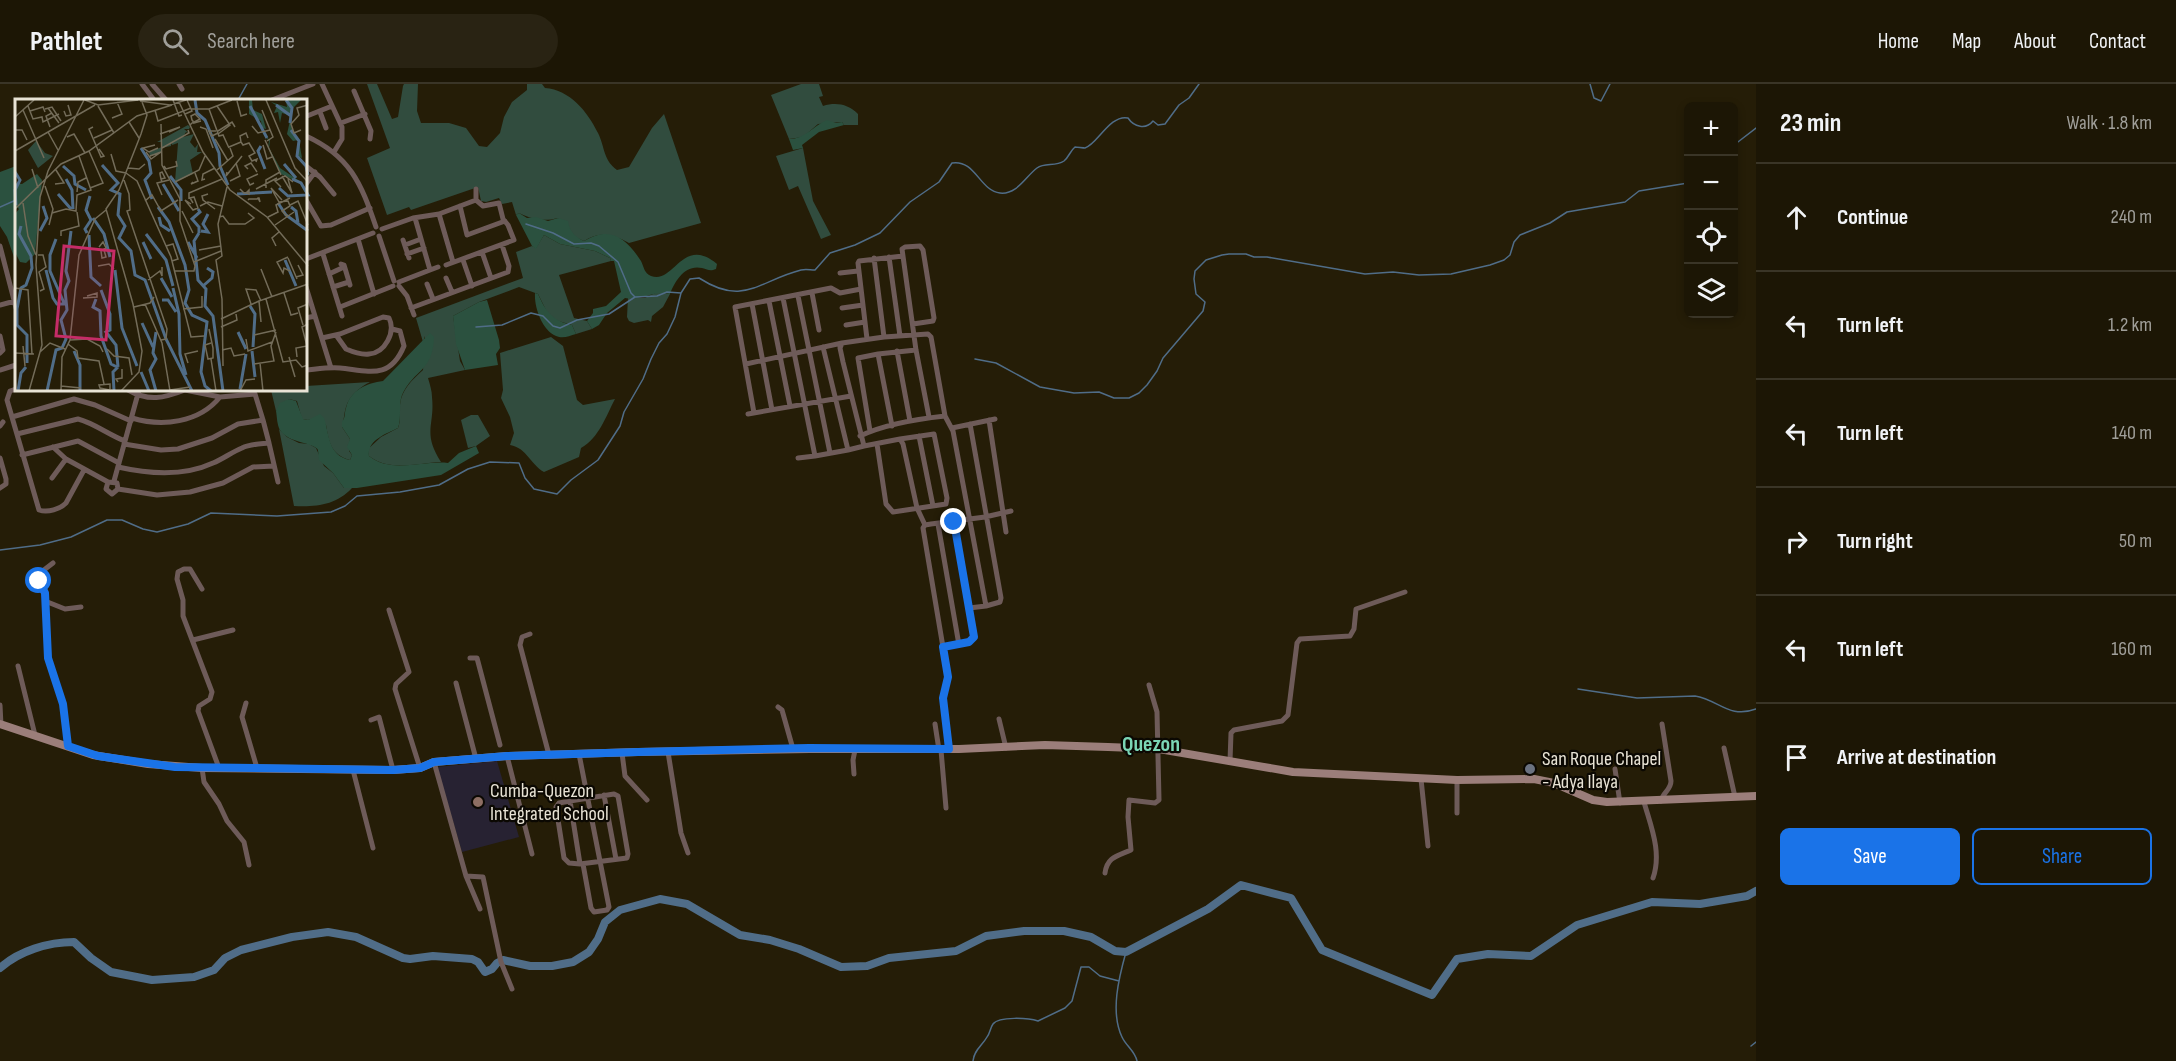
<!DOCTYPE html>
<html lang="en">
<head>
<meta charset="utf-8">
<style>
	body { margin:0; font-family:"Sofia Sans Condensed",sans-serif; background:#292313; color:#f1f3f6 }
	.controls { position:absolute; right:18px; top:18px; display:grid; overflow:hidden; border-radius:9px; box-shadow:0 3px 9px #0003 }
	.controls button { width:54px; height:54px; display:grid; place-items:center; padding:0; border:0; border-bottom:2px solid #3a3527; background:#1c1605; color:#f1f3f6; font:30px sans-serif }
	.stop { position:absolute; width:18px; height:18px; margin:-14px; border:4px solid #1a73e8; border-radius:50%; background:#fff }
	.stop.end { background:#1a73e8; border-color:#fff; box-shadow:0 2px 6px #0008 }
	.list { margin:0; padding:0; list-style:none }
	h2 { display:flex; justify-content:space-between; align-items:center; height:78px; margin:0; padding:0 24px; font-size:26px }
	h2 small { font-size:20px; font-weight:400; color:#a09f9a }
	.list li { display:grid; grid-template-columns:39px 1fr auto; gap:18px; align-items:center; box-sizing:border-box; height:108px; padding:0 24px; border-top:2px solid #3a3527 }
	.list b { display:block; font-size:22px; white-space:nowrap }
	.list em { font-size:20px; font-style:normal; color:#a09f9a }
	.actions { display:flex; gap:12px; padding:18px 24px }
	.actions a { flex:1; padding:14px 0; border:2px solid #1a73e8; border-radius:9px; text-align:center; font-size:21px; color:#1a73e8 }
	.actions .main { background:#1a73e8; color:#fff }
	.icon { flex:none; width:33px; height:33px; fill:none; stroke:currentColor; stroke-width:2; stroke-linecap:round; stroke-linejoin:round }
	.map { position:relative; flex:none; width:1756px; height:977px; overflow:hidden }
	header { display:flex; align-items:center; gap:36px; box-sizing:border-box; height:84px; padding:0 30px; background:#1c1605; border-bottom:2px solid #3a3527 }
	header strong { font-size:28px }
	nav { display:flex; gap:33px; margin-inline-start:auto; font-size:21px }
	.search { width:420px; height:54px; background:#292313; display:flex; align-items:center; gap:15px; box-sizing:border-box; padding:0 21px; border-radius:33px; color:#a09f9a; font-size:22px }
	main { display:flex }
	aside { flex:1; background:#1c1605 }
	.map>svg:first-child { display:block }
	.education { fill:#272232 }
	.green { fill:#314c3e }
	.forest { fill:#2b513f }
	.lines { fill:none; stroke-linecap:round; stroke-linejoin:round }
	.stream { stroke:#506d88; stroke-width:1.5 }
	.river { stroke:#506d88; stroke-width:8 }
	.street { stroke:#6e5b59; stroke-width:5 }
	.secondary { stroke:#9b7e7a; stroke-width:8 }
	.route { stroke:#1a73e8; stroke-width:8 }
	.worship-dot { fill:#6b7280; stroke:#0b0802; stroke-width:2 }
	.education-dot { fill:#8d6e63; stroke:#0b0802; stroke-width:2 }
	.labels { text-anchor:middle; stroke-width:4.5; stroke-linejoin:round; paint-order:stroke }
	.poi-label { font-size:20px; fill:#e8e3d5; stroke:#0b0802; text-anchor:start }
	.quarter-label { font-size:22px; font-weight:bold; fill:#7bd6b5; stroke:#0b0802 }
	.inset-river { fill:none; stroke:#506d88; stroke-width:3 }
	.inset-road { fill:none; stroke:#736c59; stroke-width:1.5 }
	.view { fill:#c62c67; fill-opacity:0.15; stroke:#c62c67; stroke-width:3 }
	.inset-edge { fill:none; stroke:#e8e3d5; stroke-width:3 }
</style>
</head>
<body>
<header>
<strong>Pathlet</strong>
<div class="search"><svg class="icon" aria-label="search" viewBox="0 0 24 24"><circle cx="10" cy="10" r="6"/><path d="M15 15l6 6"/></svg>Search here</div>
<nav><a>Home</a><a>Map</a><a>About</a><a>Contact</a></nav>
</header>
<main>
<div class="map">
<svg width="1756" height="977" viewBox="0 0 1756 977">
	<rect width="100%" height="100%" fill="#251d07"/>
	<path class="education" d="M497,677L519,753L462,768L437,683Z"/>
	<path class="green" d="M367,0H377L392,35L398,33L403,2L404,0H418L417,27L421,39H449L466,44L479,62L487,63L500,49L504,33L512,18L527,6V0H542L545,4C570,6 587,27 598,49C605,63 603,76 617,86L629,83L652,44L664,30L701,139L629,159C613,150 599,147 584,157L575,153L558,134C544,138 531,135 519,129L516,131L512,118L502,120L499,114L486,118L481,117L478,103L411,126L409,123L387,131L367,74L390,64Z
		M801,0H819L823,12L819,13L823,22C836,18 848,20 858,30V41H844L842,38L818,40L803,53L789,55L771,11Z
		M803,64L813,117L831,151L821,155L798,102L789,106L776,72Z
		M544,151L560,160L595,167L610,174L611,177L559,191L574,234L587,237L592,245L576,250L572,241L555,236L548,230L538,210L519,203L479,218L453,232L460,277L465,286L428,294C430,301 432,307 432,313C435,342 422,348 441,378C418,379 389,388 369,372L368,365L381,353L398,344C401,336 399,330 400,321C401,306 413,295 423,286L425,252L423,258L416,234L523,194L516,168L532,162L536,164Z
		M657,208L670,210L663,223L652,232L651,238L648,236L634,239L629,237L627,233L628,214H645Z
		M551,253L563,262L577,316L583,321L615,315C606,332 599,354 581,364L579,373L544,388C530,380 527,364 510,361L514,349L510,333L501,314L503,306L500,269Z
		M370,298C360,303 349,312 346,323C344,329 344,336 342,343L350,355L349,367L352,371L350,376C331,371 329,358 326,341L312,335L308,336L302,335L297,317L289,315L276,327L271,306H306V302Z
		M471,331H478L490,352L476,362L468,364L461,336Z
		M279,345L287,353L299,359L309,360L316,364L324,382L333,389L344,404H352C336,421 317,423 294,422Z"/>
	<path class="forest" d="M827,36L836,39L842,38L844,41L819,48L802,61L803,64L793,66L789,55C805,55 813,42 827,36Z
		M16,82V179L7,153L0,142V88Z
		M519,129L527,134L536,133L548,137L558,134L568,137C570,148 574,152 584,157C610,141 626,154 641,177C644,183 644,189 651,192C674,201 682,151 717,180L716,185C709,188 708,185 702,184C685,180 675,197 670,210C653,206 643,217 625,214L607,229L599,241L592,245L587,237L593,229V225L606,222L621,208L614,177H611L610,174L595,167L560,160L544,151L536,165L532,162L516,131Z
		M535,209L538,210C546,228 553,237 572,241L576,250C569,252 563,255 556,252C542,246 534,223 535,209Z
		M487,216L499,256L500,264L496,270L498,281L465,286L456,260L453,232L479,218Z
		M430,249L434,253C433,288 414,285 402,311C398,322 402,333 398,344C386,350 367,356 369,372C391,390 423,376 448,379L459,369L476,362L479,369L441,391L357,404H344L333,389L319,376C319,375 318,367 318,366C314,358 289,360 280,346C277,341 277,333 276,327L280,319L289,315L296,317L303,335L308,336L320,330L324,334C330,353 328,371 350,376L352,371L347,363L350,355L342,343V338C346,332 344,330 346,324C350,306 367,299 383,297Z"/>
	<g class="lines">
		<path class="stream" d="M1590,0L1594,14L1601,17L1610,0
			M238,16L247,0
			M1734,61L1756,44
			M0,123L16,116
			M526,140L553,149L574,160L591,159L599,162L618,178L631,209L635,213
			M476,243L502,241L531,229L543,232L553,242L560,244L577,236L609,230L635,213L657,212L667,208L681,209
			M975,275L996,279L1040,303L1074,309L1099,308L1114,314H1129L1139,309L1147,301L1157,287L1163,274L1203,227L1205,218L1196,210L1194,195L1195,187L1206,176L1222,171L1229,170H1246L1254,173H1267L1365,190L1393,188L1419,191L1451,190L1490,181L1504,176L1510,171L1514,158L1520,151L1550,139L1567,128L1625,118L1639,107L1688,99
			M0,466L40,461L71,453L107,436H122L143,445L157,448L188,440L211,429L277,432L331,428L345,422L357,412L400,408L439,401L468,385L490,378L519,379L525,394L534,405L557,410L571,396L598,376L620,342L624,328L643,295L651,275L659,259L667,250L675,233L681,209L690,195L699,194C744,223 758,197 801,186C806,185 810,186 815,186L830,169L855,161L880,149L910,118L939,98L952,79C975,75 980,107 1000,109C1017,111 1026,92 1037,84C1045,78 1055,83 1064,77C1069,73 1070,67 1075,63C1077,63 1083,64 1085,64C1097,61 1110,30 1128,34C1134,43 1146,46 1153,37L1158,41L1165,40L1179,21L1189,14L1199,0
			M1578,605L1637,614L1695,612C1719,616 1729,635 1756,625
			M1126,868C1119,893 1110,928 1122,953C1126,962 1135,967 1137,977
			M1751,962L1756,958
			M973,977C974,966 982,962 987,953C990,950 990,944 993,940C999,932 1029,934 1038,937L1065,924L1072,917L1081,883H1089L1100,892L1119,897"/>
		<path class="river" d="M0,884C19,867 48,858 74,858L91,874L111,888L152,896L194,893L214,886L225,874L241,866L292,853L328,848L356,853L403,874L410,875L433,872L472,875L478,878L485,888L492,885L497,879L503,876L530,882H552L573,878L589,868L598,855L605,838L620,826L660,815L687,820L740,851L770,856L799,865L841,883L867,882L889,874L956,867L986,852L1024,847H1064L1091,853L1115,867L1126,868L1208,825L1241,801L1291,814L1322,866L1432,911L1457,875L1488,870L1531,872L1577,841L1652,818L1700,820L1747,812L1756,807"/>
		<path class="street" d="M142,0L154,16
			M152,0L166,16
			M179,0L182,5
			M322,0L342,43V55L334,68
			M354,7L371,47L370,55
			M272,16L313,0
			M320,28L326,44
			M307,32L332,22
			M341,39L365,30
			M306,52C350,72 361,99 376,143
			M306,82L320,93L334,110
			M306,100L315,88
			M306,116L321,142
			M476,116V105
			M460,122L467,151L505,137
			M439,130L476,116
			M321,142L331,141L370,124
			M382,145L413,134L439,130L453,178
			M379,152L394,197
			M358,155L374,210
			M403,156L409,174
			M405,161L421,155
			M0,162L16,224
			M482,168L491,194
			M323,170L342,232
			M407,170L424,164
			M889,173L900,252
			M874,174L884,253
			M306,175L373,149
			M463,176L472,202
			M341,180L344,181L350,201
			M446,181L514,156L508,141L503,135L499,119L483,122L476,116
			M430,186L438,183
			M840,189L858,187
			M329,190L344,183
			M446,194L452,208
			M399,198L430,186L415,134
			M427,200L433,215
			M399,202L407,212L414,231
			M306,203L331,284
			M333,203L349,198
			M812,209L819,246
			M798,212L830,369
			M783,214L815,372L848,366L823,263
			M769,217L790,322
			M752,220L772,326
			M0,221L15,217
			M340,223L393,202
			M411,224L508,188L509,182L502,161
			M842,224L863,221
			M306,234L315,232
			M913,240L933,237L934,234L923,166L920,162L905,163L902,165L916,266L929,333
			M846,241L865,238
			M0,252L3,266L0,269
			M322,254L340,250L383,233L389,234C396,248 385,269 369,270C361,271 353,268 346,265L336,251
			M867,255L858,179L859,177L903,172
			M897,267L910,337
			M878,270L892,342
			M746,280L842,259
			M0,286L16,281
			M306,286C317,285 329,283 340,284C369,287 390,296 404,262L400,247L392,245
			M16,305L10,307L7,316L39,426C48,429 60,425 66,419L84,386
			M128,306C149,318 164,314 185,306
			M754,329L735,223L831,204L840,209L861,205
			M748,330L851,312
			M12,333L74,315L95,321L131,337
			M132,334C162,343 199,339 220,313L185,306
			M989,336L1006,448
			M970,340L1001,514L1000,518L986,522
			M0,342L3,338
			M952,344L995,335
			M870,347L858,274L878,270L916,266
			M17,350L78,335C94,339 109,351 125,357
			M860,352C885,340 917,335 945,332
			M919,352L933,422
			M269,359L278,398
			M124,360L161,366L178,365L212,354L238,340L263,336L255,310L220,313
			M877,360L886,420L893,428L946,420L947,414L934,350L900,355
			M848,366L864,362
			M22,371L78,357L119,379
			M0,374L6,395V400L0,404
			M798,374L815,372
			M66,375L108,398L117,399L118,405L112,410L106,405L108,398
			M118,383C149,390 183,393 213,379C223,375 232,368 242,364C250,360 260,360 269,359L263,336
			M52,394L66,375L53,363
			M114,397L139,306
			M118,405L157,411L190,408L223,399L253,383L274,382
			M938,440L959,561
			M925,441L917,424L903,360L900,355L864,362L843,278L840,264L842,259L884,253L928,250L931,253L945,332L953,347L986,522L969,524
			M53,479L40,489L39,497L45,509L48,574L63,620L68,662
			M202,505L190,485H184L178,488L177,495L183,516V532L212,608L210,615L199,622L198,627L219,684
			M45,517L65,525L81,523
			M389,526L409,588L396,600L395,605L420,684
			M530,550L522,553L520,561L549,671
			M193,556L233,546
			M943,563L969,558L974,553L954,438
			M470,574H477L500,661
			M18,582L35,651
			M456,599L476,675
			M246,619L242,633L257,684
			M0,621L1,641
			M778,623L782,626L793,665
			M999,635L1006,664
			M371,636L379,633L393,686
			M935,640L939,666
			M1724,664L1735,713
			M949,665L943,614L948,593L923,444L925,441L931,440L985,433L1011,427
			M941,666L946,724
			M668,668L681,749L688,769
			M622,669L625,692L647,716
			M579,670L609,823L607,826L594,828L591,824L583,780
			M507,672L532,770
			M1230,677L1231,649L1234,646L1282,637L1288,631L1297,559L1300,555L1350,552L1354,545L1356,525L1405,508
			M434,678L466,792L483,793L501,878L512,905
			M202,684L204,698L219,720L227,737L244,758L249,781
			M1615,685L1620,719
			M353,686L373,764
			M854,690L853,676L855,666
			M1421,695L1428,762
			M1457,696V729
			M614,710L618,712L628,770L627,774L580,780L570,717Z
			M604,711L616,775
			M570,717L559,719L556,723L564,774L569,779L580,780
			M1661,717C1663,708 1671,706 1671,697L1662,640
			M1644,718C1651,743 1662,768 1653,794
			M1105,789C1107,773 1117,772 1131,766L1128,733L1129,716L1155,719L1159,716L1157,628L1149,601
			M466,792L480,825"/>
		<path class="secondary" d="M0,640L93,671L148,680L202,684L393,686L420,684L434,678L507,672L638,668L810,665H959L1045,661L1108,663L1159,665L1293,688L1457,696L1534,695L1554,699L1593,716L1607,718L1756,712"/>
	</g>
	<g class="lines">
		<path class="route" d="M39,497L45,509L48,574L63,620L68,662L98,672L175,683L393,686L420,684L434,678L507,672L638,668L809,664L949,665L943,614L948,593L943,563L969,558L974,553L954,438"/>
	</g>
	<circle class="worship-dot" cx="1530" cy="685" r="6"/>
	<circle class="education-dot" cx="478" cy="718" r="6"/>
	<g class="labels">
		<g class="poi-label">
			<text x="1542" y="681">San Roque Chapel<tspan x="1542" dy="23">- Adya Ilaya</tspan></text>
			<text x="490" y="713">Cumba-Quezon<tspan x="490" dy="23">Integrated School</tspan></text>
		</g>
		<g class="quarter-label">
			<text x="1151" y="667">Quezon</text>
		</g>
	</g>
	<g transform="translate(15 15)">
		<rect width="292" height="292" fill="#251d07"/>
		<path d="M173,26L175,28L174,30H169L175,35L171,33L168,38L179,35L175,43L180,49L183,45L182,53H187L175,61L178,75L160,83L163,44L157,46L156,43V47L146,49V54L135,57L134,53L147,48V43H142ZM21,42L30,54L38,57L23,69L13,51Z" fill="#314c3e"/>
		<path d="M234,1H237L238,11L247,15L251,30L247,29L248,35L255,41L254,49L265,69L286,83L292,97L285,84L266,75L253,49L254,42L248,35L246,22L234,15ZM271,1H286L276,11L277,35L284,42L287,59L283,57L292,67V76L290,67L281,57L283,41L278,42L272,35L276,17L267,14L265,24L263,13L259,14L262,7L256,3L272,8ZM22,75L27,81L20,155L11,164L5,163L0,153V115L4,110L0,106V84L7,85Z" fill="#2b513f"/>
		<path class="inset-river" d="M180,1L182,14L190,21L204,54L205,67L213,86M271,1L277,9L275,24M261,6L276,17M235,7L252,39M276,31L284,42L282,57L291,67L293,76M246,47L243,52L250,70M126,49L134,62L136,74L130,81L137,100M269,65L281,79M87,66L103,84L96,91L105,95L103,116L110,127L104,139L116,152L120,176L130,181L151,240L177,292M48,67L59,77L60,85L71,91M0,73L5,81L0,91L1,106M155,77L166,91V102M51,80L57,91L58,110M148,85L164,112M264,89L273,97L293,96L286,84L277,80M43,95L56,110M222,95L257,93M263,104L271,116L293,132M143,108L154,123L170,166L174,191L170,204L177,216L192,223L186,273L190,287L196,292M276,108L281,112L283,124M183,110L185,113L177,120L184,128V134M144,118L146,126L155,132M78,119L89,135L95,158M6,127L4,135L16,157L17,169L11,186L6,189L2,210V226L12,236V264M25,132L32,119L28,107M186,132L193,133L188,125L193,115M72,134L70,130L76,121L71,111L75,97M184,134L179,142L183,181L191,190L190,207L198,217L208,292M131,135L151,161L158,187M74,136L76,178L86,187M41,140L35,156V172L49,204M128,143L136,160M173,143L182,159M270,161L281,187M31,171L38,199L42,205H50M100,171L107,229L122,267M146,179L157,198M188,187L197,179L198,173L192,169M158,189L164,215L165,255L171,276M86,191L95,215V231L91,233L101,246L103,268M81,200L78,208L85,212L86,237L96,265L102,268M147,201H153L161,213M235,207L240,215L238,248M127,224L138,248M141,233L138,254L141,260L135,271L141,292M223,233L231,250M59,252L65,266V292M237,252L240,278M126,273L134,292M225,290L231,255M3,292L6,274L11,268M32,292L41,251L47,249L51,240L46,221L52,211L50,191L54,182L51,172L56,132M99,292L98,273L103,268"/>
		<path class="inset-road" d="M70,1L83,6L123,1M158,1L164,17L167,16M251,1L280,69L293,83M125,2L155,6L171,1M222,2L226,17L232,15M164,3L188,53L215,91L252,118L293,167M13,7L18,20L27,18L28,23L44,15M83,7L99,34M202,7L215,26L203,35M33,9L44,24M30,10L37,8L46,22M176,10H194M194,10L204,37L208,36L214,49M194,10L217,1M8,11L29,59M140,11L143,22L176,9M247,11L258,38L252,42M15,12L28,8L30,13M49,12L51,17L56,16L53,6M170,15L177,12L172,1M0,18L19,1M97,19L107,15L102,3M114,23L124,39M146,25L147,66L165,100V122L180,167L179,172H159M175,26L177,24L185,20L180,15L176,17L177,21L178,22V23H179V24L186,22M237,27L243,34L255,31M35,28L31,17L37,14M78,28L74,30L86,58L89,57L84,50M185,28L191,30L198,49M0,31H7L12,41M286,31L279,34L276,25L284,16L282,9L293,6M201,32H194L197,37L203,34M203,32L217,23L220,28M33,33L43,51M145,35L165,28L154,33M52,38L59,35L70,54M79,39L97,31M200,40L213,62M250,41L266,76M226,43L225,37L231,34L233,39M140,46L128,49L134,53L143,49M248,46L252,60L257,58M214,48L226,43L228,46L234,44L240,54L234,57L237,62L242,60L241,63M147,49L174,34L173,31M0,52L80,6M74,52L88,84L75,89M131,53L136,60L146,53L135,57M96,55L101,72L111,74M149,67L151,70L162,67L161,62M113,69L124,70L130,65M17,70L23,89M233,70L230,67L236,64L242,73M202,71L218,57L215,49M212,73L211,77L227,57M111,74L122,82L156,158L176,238L189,237M267,77L277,94L273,80M146,80L150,79L147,73L145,74V75L146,80L147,83M190,80L187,81L188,75L200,69M109,81L114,95L115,111L112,112L152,230L151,240L146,241M215,82L225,77L221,64M160,83L184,71L190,57M178,83L176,85L183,82L180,74M239,84L235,86L232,80L243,75M40,85L49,84L41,71M30,87L38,110L34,126M266,88L260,82L270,77L278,83M251,89V81L265,73M225,90L229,94H232L234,95V91L231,94M241,90L262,79M62,93L63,83L71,79M193,95L187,97L188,101L200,110M147,96L142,84L154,81M174,100V94L207,80M233,101L234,100H242L243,99H244L245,103L243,99M267,101L256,89L264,103L273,102L275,107L267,112L273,118M130,102L137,96L146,112L163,101M8,104L13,137L21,156M176,105L170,101L178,111L183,109L179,98L175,99L178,104M275,106L283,102L293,126M185,107L193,103L207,107M0,110L46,65L74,52L122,17L157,6M167,112L178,134M37,114L51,110L61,112L62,96L76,91L64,57M204,118L208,117L214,125H230L239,119L233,114M253,118L263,113L261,106L275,99M260,126L279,113M46,137V132L64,127L62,113M151,147L158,145L163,160L157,162M261,147L257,139L264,133M84,148L88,143L91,149L86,152L87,159L91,158L89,151M184,151L206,147M23,156H28L31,168L24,173L29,190L25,192M273,158L262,163L268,174L269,169L275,172M273,159L282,180M179,163L206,152M83,167L94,165L99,170M246,170L257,198M281,178L288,176L283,166M133,181L145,172L147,177V168M0,189L13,191L17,255M269,194L276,216L283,214M68,199L82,198V194L72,197M251,200L268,263L281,261L287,268L293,266M130,205L147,244L155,292M236,205L231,190L241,191L246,202M119,208L135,204L139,198M168,210L187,208V197M206,220L244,202M246,223L244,202L293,185M288,226L283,209L293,205M206,228L222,221L221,215M194,230L198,249V259L193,260L190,246L196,244M239,236L261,231M231,240L233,252L257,243M55,241L72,240L85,247L88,253M53,245L62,252L63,259L84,262L89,285M8,247L10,267M92,250L99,257L114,259L117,276M207,251L216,249L219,257L230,255M25,253L35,244L50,250M0,254L19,255M274,258L280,278M282,258L281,249L292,247L287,228L293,225M196,260L201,292M173,264L170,255L183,252M245,264L248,292M239,265L259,262L256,247L261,233M208,267L207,200L201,161L207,157L203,125L212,88M103,283L101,280L107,279V270M46,287L66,289M95,290V285L84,286L85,289L99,292M155,291L175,288M14,292L27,246L21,166L25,98L33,72L69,1M46,292L47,258L55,241L64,156L80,120L91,111M106,292L124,273L127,252L118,205L91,110L104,91L126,35L132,16L127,3M225,292L231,281L240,280"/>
		<path class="view" d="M49,147L99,152L91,241L41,237Z"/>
		<rect width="292" height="292" class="inset-edge"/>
	</g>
</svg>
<div class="controls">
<button>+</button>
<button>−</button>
<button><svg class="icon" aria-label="locate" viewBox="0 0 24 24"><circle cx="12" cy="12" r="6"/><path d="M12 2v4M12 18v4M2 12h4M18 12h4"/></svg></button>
<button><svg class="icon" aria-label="layers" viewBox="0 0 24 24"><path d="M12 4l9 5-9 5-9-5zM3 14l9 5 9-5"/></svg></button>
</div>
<div class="stop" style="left:39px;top:497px"></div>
<div class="stop end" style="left:954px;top:438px"></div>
</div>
<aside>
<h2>23 min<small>Walk · 1.8 km</small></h2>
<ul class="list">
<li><svg class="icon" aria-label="ahead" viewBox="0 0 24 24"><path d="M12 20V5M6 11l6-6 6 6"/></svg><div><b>Continue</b></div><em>240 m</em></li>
<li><svg class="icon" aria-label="left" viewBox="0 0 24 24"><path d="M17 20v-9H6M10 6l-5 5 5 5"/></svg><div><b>Turn left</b></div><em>1.2 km</em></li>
<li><svg class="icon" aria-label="left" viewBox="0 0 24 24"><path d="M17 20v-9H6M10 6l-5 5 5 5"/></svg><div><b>Turn left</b></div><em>140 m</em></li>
<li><svg class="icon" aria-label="right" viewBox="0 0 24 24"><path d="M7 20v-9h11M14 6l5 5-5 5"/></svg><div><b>Turn right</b></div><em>50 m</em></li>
<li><svg class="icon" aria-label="left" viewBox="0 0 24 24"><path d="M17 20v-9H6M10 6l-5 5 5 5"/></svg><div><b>Turn left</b></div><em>160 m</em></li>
<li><svg class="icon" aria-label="arrive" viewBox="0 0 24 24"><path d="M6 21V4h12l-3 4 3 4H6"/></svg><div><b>Arrive at destination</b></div></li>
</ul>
<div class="actions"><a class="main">Save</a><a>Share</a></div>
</aside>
</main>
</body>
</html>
